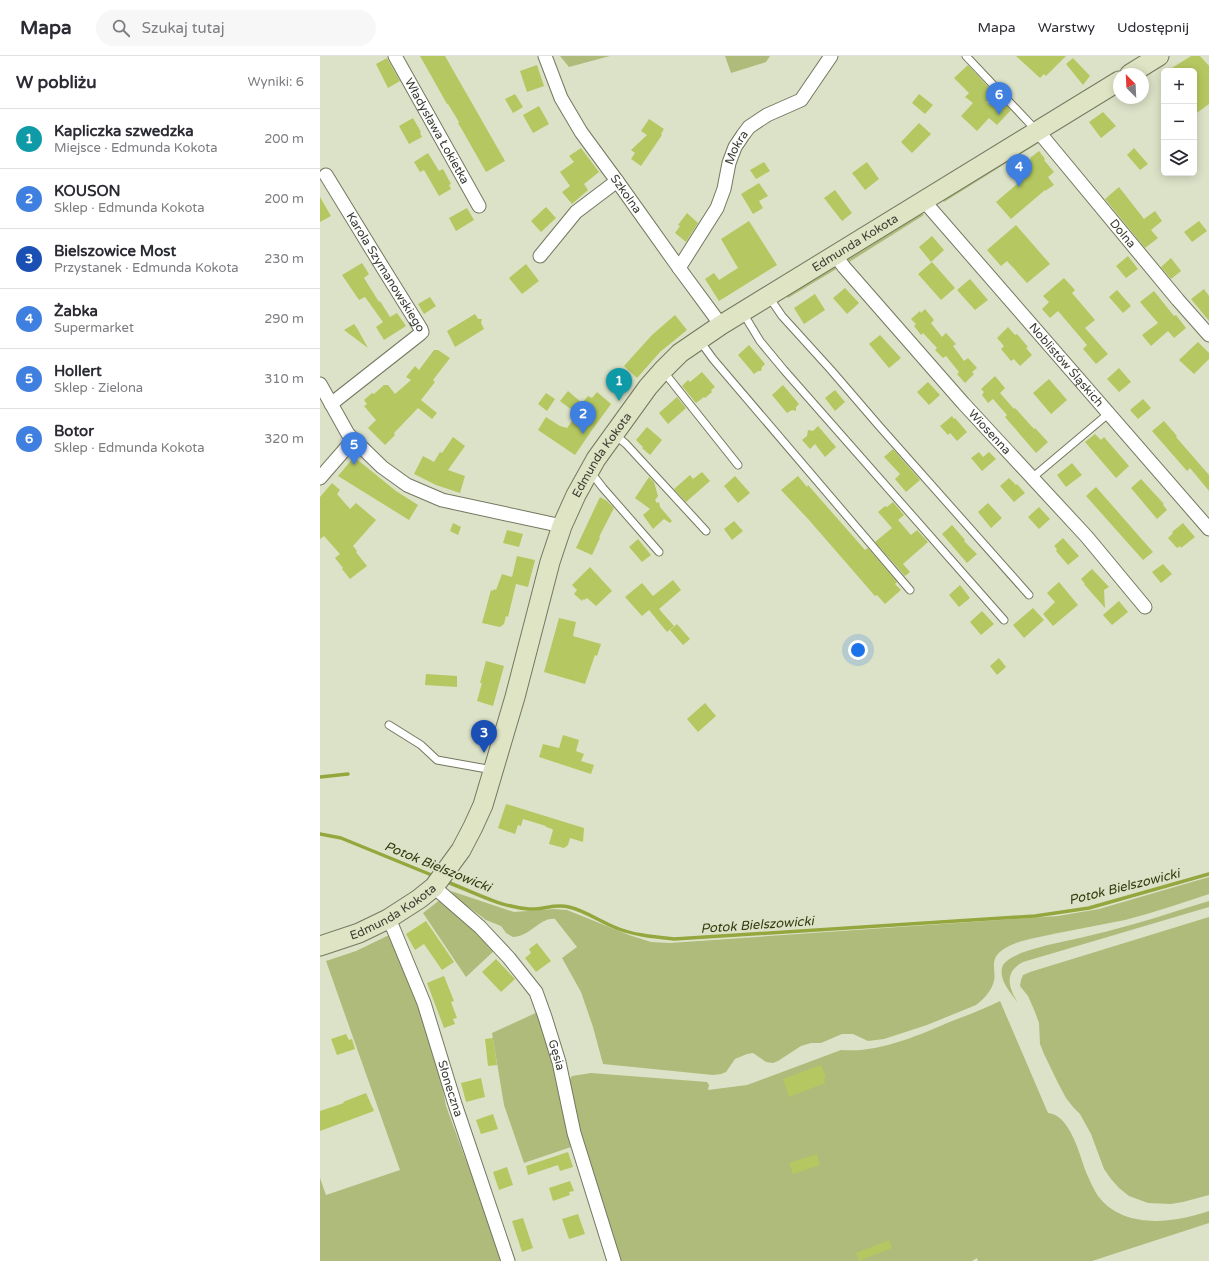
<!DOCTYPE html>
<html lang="pl">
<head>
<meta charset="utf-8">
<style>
	body { margin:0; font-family:"Varela Round",sans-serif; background:#f7f7f7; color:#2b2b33 }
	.controls { position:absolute; right:12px; top:12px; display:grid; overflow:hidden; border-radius:6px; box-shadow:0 2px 10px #0003 }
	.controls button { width:36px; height:36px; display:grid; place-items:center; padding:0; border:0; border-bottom:1px solid #e1e1e2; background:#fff; color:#2b2b33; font:20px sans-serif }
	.compass { position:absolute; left:793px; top:12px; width:36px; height:36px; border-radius:50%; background:#fff; box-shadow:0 2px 10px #0003; rotate:336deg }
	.you { position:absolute; left:538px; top:594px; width:14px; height:14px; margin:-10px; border:3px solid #fff; border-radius:50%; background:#1a73e8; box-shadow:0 0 0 6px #1a73e833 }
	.badge { display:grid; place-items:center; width:26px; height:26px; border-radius:50%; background:#d93025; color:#fff; font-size:13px; font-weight:700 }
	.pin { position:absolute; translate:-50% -33px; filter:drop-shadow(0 1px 2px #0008) }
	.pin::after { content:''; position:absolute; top:21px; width:14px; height:12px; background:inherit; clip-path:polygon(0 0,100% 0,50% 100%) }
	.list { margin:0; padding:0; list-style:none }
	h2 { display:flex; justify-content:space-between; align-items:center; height:52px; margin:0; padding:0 16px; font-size:17px }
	h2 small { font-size:13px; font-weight:400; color:#7c7c81 }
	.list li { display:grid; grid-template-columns:26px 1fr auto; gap:12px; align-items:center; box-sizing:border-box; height:60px; padding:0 16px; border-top:1px solid #e1e1e2 }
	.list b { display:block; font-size:15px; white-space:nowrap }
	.list p { margin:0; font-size:13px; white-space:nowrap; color:#7c7c81 }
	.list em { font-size:13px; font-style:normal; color:#7c7c81 }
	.icon { flex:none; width:22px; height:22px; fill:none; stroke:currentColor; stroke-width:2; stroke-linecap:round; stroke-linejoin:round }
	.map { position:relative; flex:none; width:889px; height:1205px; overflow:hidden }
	header { display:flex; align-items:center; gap:24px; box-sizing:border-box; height:56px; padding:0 20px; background:#fff; border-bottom:1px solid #e1e1e2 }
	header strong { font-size:19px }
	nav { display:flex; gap:22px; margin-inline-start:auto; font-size:14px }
	.search { width:280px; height:36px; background:#f7f7f7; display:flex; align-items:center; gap:10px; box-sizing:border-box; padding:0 14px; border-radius:22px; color:#7c7c81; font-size:15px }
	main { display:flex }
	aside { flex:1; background:#fff }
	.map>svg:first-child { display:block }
	.green { fill:#afbb7b }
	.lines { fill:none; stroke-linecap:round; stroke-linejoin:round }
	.stream { stroke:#96a63f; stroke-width:3.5 }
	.building { fill:#b5c760 }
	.lane-casing { stroke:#737860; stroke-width:9 }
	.street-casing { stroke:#737860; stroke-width:15 }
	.secondary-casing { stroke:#737860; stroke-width:21 }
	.lane { stroke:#fff; stroke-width:7 }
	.street { stroke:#fff; stroke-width:13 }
	.secondary { stroke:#dfe4c4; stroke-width:19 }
	.labels { text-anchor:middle; stroke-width:3.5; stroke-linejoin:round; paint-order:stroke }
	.street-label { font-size:12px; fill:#3a3c32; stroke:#dce2c7 }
	.water-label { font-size:13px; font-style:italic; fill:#32390d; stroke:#dce2c7 }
</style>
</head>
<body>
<header>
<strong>Mapa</strong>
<div class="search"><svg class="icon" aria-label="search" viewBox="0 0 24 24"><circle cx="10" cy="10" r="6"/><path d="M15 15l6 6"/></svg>Szukaj tutaj</div>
<nav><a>Mapa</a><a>Warstwy</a><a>Udostępnij</a></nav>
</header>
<main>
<aside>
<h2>W pobliżu<small>Wyniki: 6</small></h2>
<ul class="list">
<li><span class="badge" style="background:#0f9aa8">1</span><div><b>Kapliczka szwedzka</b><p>Miejsce · Edmunda Kokota</p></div><em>200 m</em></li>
<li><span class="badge" style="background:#3f7fe0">2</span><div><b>KOUSON</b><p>Sklep · Edmunda Kokota</p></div><em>200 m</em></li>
<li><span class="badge" style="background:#1a4fb4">3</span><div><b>Bielszowice Most</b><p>Przystanek · Edmunda Kokota</p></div><em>230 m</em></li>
<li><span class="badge" style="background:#3f7fe0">4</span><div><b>Żabka</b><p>Supermarket</p></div><em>290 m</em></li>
<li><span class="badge" style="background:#3f7fe0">5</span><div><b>Hollert</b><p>Sklep · Zielona</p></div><em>310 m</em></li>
<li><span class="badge" style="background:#3f7fe0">6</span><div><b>Botor</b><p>Sklep · Edmunda Kokota</p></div><em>320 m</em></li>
</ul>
</aside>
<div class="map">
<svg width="889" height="1205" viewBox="0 0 889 1205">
	<rect width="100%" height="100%" fill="#dce2c7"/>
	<path class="green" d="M240,0H290L249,11Z
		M405,0H450L446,6L411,17Z
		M718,85L720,86L624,146L622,143Z
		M601,157L604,159L526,208L523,203Z
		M515,208L518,212L468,242L465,238Z
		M889,821V838C861,847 833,857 805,864C781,869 757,873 733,878C716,882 696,884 681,895C668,905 678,917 673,928C671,935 662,945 656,949L607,969L564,983L548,985L533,978H522L501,987H491L481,990L458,1005L453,1007L446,1006L433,997L427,998L415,1003L406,1016L401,1018L393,1019L283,1008L273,971L261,936L242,902L257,891L235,863C220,861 210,881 193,881L186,877L181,870L166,864L135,841L131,835L194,856L234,853L247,854L309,879L331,886L350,887L738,860L779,853Z
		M121,843L175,894L146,921L103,857Z
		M889,845V851L703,906C684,916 688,931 698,947C691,937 677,923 683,909C687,903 695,900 701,897C723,889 748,885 772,879C811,870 850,857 889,845Z
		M889,861V1139L863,1146L851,1148L828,1147L809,1140L799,1132L791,1123L784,1113L771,1078L760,1058L753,1051L746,1042L738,1027L724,998L720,988L719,967L715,956L708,940L700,930L701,924L703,919L710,916Z
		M67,880H71L102,948L118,1007L126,1050L183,1205H0V1122L6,1139L80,1114L6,905L36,895Z
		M680,945L728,1057C750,1058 760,1100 766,1116C769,1123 774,1134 778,1140C804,1174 854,1167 889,1155V1167L772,1205H658L657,1202L652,1205H298L252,1050C251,1042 246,1026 252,1020L271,1017L387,1026L389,1029L388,1034L427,1029L521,994C559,997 597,980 632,965C648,959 664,953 680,945Z
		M220,955L240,1032L238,1037L254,1090L204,1107L184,1049L172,977Z"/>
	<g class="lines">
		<path class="stream" d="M0,721L28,718
			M0,778L21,782L114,820
			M125,825C153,836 180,851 209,853C223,854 235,847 249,851C263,854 280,865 294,871C312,879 334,881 354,883L715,860L769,852L889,818"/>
	</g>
	<path class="building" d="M100,0H125L185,105L166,116L141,72L138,67L139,66L128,48H127Z
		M696,0H746L726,20L724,18L720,22Z
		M871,0H880L889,10V48L874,59V15H847Z
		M67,2L80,25L68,32L56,8Z
		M753,2L770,20L763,29L746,8Z
		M217,9L224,30L207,36L200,15Z
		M648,9L675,38L666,47L685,48L691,54L677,69L669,62L657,75L641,60L653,47L645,41L649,37L634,22Z
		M195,38L203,51L193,57L185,43Z
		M599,38L613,49L605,58L592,47Z
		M219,50L229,68L213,77L203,59Z
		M783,56L796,70L781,82L769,66Z
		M93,62L101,76L100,77L102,81L89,88L79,70Z
		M329,63L344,73L341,78L342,79L321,110L311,103L315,97L311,94L327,79L321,75Z
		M599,67L611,78L592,97L581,86Z
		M261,92L279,116L264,128L268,134L252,148L242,136L250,130L240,116L254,106L249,100Z
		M814,92L828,108L820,114L807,99Z
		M719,95L725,103L724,104L734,116L728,121L734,129L725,135V134L691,163L676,146L711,116L704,108L711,103L710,102Z
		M108,97L119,115L123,113L131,128L129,129L131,133L119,140L104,114L100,116L94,106Z
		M444,106L450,115L436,123L430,114Z
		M547,106L559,123L545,134L532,117Z
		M439,127L448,140L439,145L443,152L433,158L421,138Z
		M799,131L824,163L835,155L842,165L831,174L838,182L825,192L785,143Z
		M515,134L532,157L522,165L504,142Z
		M0,141L11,160L0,166Z
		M226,151L236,162L221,176L211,165Z
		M147,152L154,164L136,175L129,162Z
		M367,157L378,167L366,186L355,177L360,170L358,169Z
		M429,165L457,209L399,245L385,223L394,217L399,224L418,212L401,183Z
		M879,165L887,175L872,186L864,176Z
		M696,169L730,208L707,227L687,205L681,210L667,194Z
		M612,180L624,194L611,206L599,191Z
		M808,200L818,213L806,222L796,210Z
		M851,202L861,215L851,223L841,211Z
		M612,206L635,232L621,244L598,218Z
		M42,207L49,218L44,222L59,246L60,245L70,261L77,257L86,270L64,284L56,271L63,266L45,241L39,244L22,219Z
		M206,208L219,225L202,238L189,222Z
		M744,222L755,234L752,237L775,264L765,272L788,298L776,308L763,293L767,289L738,255L730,262L722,253L729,246L723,240Z
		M650,223L668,244L655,254L637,234Z
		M525,232L539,247L527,258L513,242Z
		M884,233L889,240V265L871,243Z
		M797,234L811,250L803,257L789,241Z
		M834,235L854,260L856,259L866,272L854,282L848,275L831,290L822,279L838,267L820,246Z
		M495,238L505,254L484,268L474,252Z
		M110,241L116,250L104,258L98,248Z
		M605,253L614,264L611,267L622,281L626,277L636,288L633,290L644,305L648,302L657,312L652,316L654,318L645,327L637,318L639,316L626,300L623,302L615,294L617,292L603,277L601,279L594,270L596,268L591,263L600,255L601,257Z
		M155,258L158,263H162L161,267L164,273L135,291L127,275Z
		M355,259L367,274L340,296L317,322L304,310L332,279Z
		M34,268L37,272L48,292L24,274Z
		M688,271L695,279L697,278L708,291L706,292L712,299L700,310L694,303L691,305L681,293L684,290L677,282Z
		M560,279L581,302L569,312L549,288Z
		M878,286L889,297V303L874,318L859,304Z
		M429,289L445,308L442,311L441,315H438L434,318L418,299Z
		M114,294H118L130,302L113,324L115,326L101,344L117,357L112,363L98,352L74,377L75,379L65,389L48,372L56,364L44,350L47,348L44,344L52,337L54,338L64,329H68L75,338L91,324L86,321L95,310L99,314Z
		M799,312L811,326L799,336L787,323Z
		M382,316L395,331L391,334L392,336L385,342L384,341L376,347L362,330L368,324L370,326Z
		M675,320L685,332L680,337L694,353L695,352L714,373L715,372L728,386L716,397L685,361L687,359L673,343L668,347L662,339L664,336L661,333Z
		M729,323L747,344L731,358L713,337Z
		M608,326L620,339L609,349L597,336Z
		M463,329L479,348L476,351V355L472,354L467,357L452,339Z
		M515,334L525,346L515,355L505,342Z
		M248,335L262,347L268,340L272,342L277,336L291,348L272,374L255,399L218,374L226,361L240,370L247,372L257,358L240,345Z
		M226,337L235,343L227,355L218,348Z
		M357,341L366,352L348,368L339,357Z
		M823,343L831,352L818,363L810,354Z
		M632,360L634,363L635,362L647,376L637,385L630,377L628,379L620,370Z
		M844,365L857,380L856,381L889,419V435L870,412L867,415L832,375Z
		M498,370L516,391L505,401L495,388L490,393L482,384L487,380L488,374L493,375Z
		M327,371L342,384L330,399L322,392L323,391L316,384Z
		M775,378L781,384L784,381L809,410L796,422L765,386Z
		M133,381L145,390L128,414L145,420L140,437L116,429L94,418L103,400L114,406L120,396L122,397Z
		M573,393L600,424L586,436L575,423L580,418L564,401Z
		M659,396L663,401L669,396L676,403L662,415L651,402Z
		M34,401L76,435L98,449L89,464L18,420Z
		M752,407L762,419L746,431L737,419Z
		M382,416L390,425L366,446L354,433L370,419L373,423Z
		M415,420L430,437L418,447L404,430Z
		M478,420L487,431L488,429L545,494L548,492L577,526L575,528L581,534L565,548L557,539L555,540L489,464L461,434Z
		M329,421L334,426L338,440L335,444L337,447L339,446L340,451L352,465L350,467L344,463L333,473L323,459L330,453L315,442Z
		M689,422L696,429L697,428L705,437L694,446L680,430Z
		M821,423L844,448L843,449L847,454L837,463L811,432Z
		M12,427L20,434L17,438L30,453L36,447L56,464L33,490L37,495L36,496L47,510L30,523L22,513L23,512L15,502L20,498L4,480L0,483V441Z
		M776,431L833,496L823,504L766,440Z
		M280,441L287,445L294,452L279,481L280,482L272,499L256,492Z
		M573,446L584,459L578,464L591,479L597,474L608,486L583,508L590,516L585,520L555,486L572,472L558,456L565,450L567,451Z
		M668,447L682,462L671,472L658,456Z
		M719,451L730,463L719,473L708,461Z
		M414,465L423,475L412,484L404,473Z
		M133,467L141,471L138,479L130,475Z
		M863,467L875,481L861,492L860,490L857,492L848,482L853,477L852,476Z
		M632,469L645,484L644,485L657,498L647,507L622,478Z
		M187,474L203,478L199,491L183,487Z
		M743,482L759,500L748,509L736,495L737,493L734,490Z
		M318,483L331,499L322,506L309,491Z
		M197,500L215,504L208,531L196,528L188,561L186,560L184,568L180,571L162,567L171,534L173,535L174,533L176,534L182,518L192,521Z
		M843,508L852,518L841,527L832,516Z
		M270,511L292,535L276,550L267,542L264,544L263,543L262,545L254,538L257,534L252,529Z
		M772,513L789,531L784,534L785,552L764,528H765L761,523Z
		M353,524L361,534L339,553L354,570L347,576L329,554L322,560L305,541L322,527L333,540Z
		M739,526L758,549L733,570L723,558L735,546L727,537Z
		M640,529L650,542L639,551L629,539Z
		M799,545L808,556L792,569L783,559Z
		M713,552L724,564L704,582L693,569Z
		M662,555L674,568L661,579L650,566Z
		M239,562L256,566L253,580L281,588L277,600L275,599L265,628L224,616Z
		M357,568L370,583L363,589L350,574Z
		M679,602L686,611L677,619L670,610Z
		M166,605L184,610L173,650L157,645L162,627H160Z
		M106,618L137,620V631L105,629Z
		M385,647L396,660L378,676L367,663Z
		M243,679L259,684L256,695L264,698L261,705L274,709L271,718L219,701L223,688L239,692Z
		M186,748L264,772L263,786L250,782L248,789L244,792L229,788L233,774L232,773L226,771V770L203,763L201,770L198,769L195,778L178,772Z
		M106,865L134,906L122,914L104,888L95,894L86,878Z
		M217,887L231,905L216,916L205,902L211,897L209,893Z
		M176,903L195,923L181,936L162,916Z
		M124,920L134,945L131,946L137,962L133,963L135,968L124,972L107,927Z
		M26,978L29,984L32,983L35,993L17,999L11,983Z
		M173,982L177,1009L168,1010L165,983Z
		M501,1009L506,1022L504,1023L505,1027L469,1041L463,1023Z
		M161,1022L165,1041L146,1046L141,1027Z
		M46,1037L54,1055L0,1075V1055L24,1047L23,1046Z
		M173,1058L178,1073L161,1078L156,1064Z
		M248,1096L253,1111L240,1115L238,1109L208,1119L206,1110Z
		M497,1098L500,1109L473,1118L469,1107Z
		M187,1111L193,1129L179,1134L173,1116Z
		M250,1125L254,1135L249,1136L250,1139L233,1145L229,1132Z
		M258,1158L265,1178L249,1183L242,1163Z
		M203,1162L213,1192L202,1196L192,1165Z
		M569,1184L572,1192L539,1205L536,1197Z"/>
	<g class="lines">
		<g class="lane-casing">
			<path id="lane" d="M646,0L716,74
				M449,241L462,260L511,314L560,371L709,539
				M423,257L440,285L464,314L684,564
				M380,285L393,303L590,534
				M344,316L418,409
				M294,378L306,388L386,475
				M269,417L276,423L283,432L339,496
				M712,422L788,358
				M69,669L101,689L117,704L173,714"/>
		</g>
		<g class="street-casing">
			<g id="street">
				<path id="s1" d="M75,0L159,150"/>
				<path id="s2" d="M225,0L241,42L261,76L297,125L359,212L401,269"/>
				<path id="s3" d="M718,75L858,244L889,279"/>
				<path id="s4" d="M6,119L63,212L101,273L102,276L100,278L11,348"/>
				<path id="s5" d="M604,145L889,473"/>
				<path id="s6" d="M515,199L524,211L643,347L767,481L825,551"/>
				<path d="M220,200L256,156L297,125"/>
				<path id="s7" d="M359,212L397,152L404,133L409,107L415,91L423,79L429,71L447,59L481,44L511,0"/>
				<path d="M0,328L28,378L62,411L87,429L122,444L242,470"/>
				<path d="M0,422L33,384"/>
				<path id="s8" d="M114,831L160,871L189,902L216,936L225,961L239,1006L254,1077L294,1205"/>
				<path id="s9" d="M68,863L73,872L104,947L135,1048L188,1205"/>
			</g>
		</g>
		<g class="secondary-casing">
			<g id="secondary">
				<path d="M810,18L839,0"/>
				<path id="s10" d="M0,890L39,877L68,863L99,843L114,831L141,794L153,771L163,749L195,641L230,506L242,470L256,439L276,403L328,331L343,314L360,297L401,269L799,25"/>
			</g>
		</g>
		<use href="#lane" class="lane"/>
		<use href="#street" class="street"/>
		<use href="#secondary" class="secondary"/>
	</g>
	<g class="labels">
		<g class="street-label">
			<text dy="4" stroke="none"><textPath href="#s1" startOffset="86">Władysława Łokietka</textPath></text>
			<text dy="4" stroke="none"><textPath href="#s7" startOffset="135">Mokra</textPath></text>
			<text dy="4" stroke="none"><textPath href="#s2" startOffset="161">Szkolna</textPath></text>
			<text dy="4" stroke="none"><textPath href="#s3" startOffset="133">Dolna</textPath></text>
			<text dy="4" stroke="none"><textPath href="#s10" startOffset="933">Edmunda Kokota</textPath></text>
			<text dy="4" stroke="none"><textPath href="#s4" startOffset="114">Karola Szymanowskiego</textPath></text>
			<text dy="4" stroke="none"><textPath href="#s5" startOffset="217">Noblistów Śląskich</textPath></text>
			<text dy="4" stroke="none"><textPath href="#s6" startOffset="235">Wiosenna</textPath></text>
			<text dy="4" stroke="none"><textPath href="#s10" startOffset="597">Edmunda Kokota</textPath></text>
			<text dy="4" stroke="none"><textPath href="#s10" startOffset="81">Edmunda Kokota</textPath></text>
			<text dy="4" stroke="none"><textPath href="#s8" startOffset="213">Gęsia</textPath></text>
			<text dy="4" stroke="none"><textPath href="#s9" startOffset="181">Słoneczna</textPath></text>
		</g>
		<g class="water-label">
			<text transform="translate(118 810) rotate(22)" y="5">Potok Bielszowicki</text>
			<text transform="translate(804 830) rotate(-14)" y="5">Potok Bielszowicki</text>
			<text transform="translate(437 868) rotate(-4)" y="5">Potok Bielszowicki</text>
		</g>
	</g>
</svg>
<div class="controls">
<button>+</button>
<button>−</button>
<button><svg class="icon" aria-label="layers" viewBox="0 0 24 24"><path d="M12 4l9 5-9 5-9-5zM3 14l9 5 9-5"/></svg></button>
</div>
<svg class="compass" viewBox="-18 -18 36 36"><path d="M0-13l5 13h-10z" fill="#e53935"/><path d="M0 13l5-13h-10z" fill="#7c7c81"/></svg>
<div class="you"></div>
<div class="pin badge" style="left:299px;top:345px;background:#0f9aa8">1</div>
<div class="pin badge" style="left:263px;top:378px;background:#3f7fe0">2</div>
<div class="pin badge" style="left:164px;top:697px;background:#1a4fb4">3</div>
<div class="pin badge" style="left:699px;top:131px;background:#3f7fe0">4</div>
<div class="pin badge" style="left:34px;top:409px;background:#3f7fe0">5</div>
<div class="pin badge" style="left:679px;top:59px;background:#3f7fe0">6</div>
</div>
</main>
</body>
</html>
